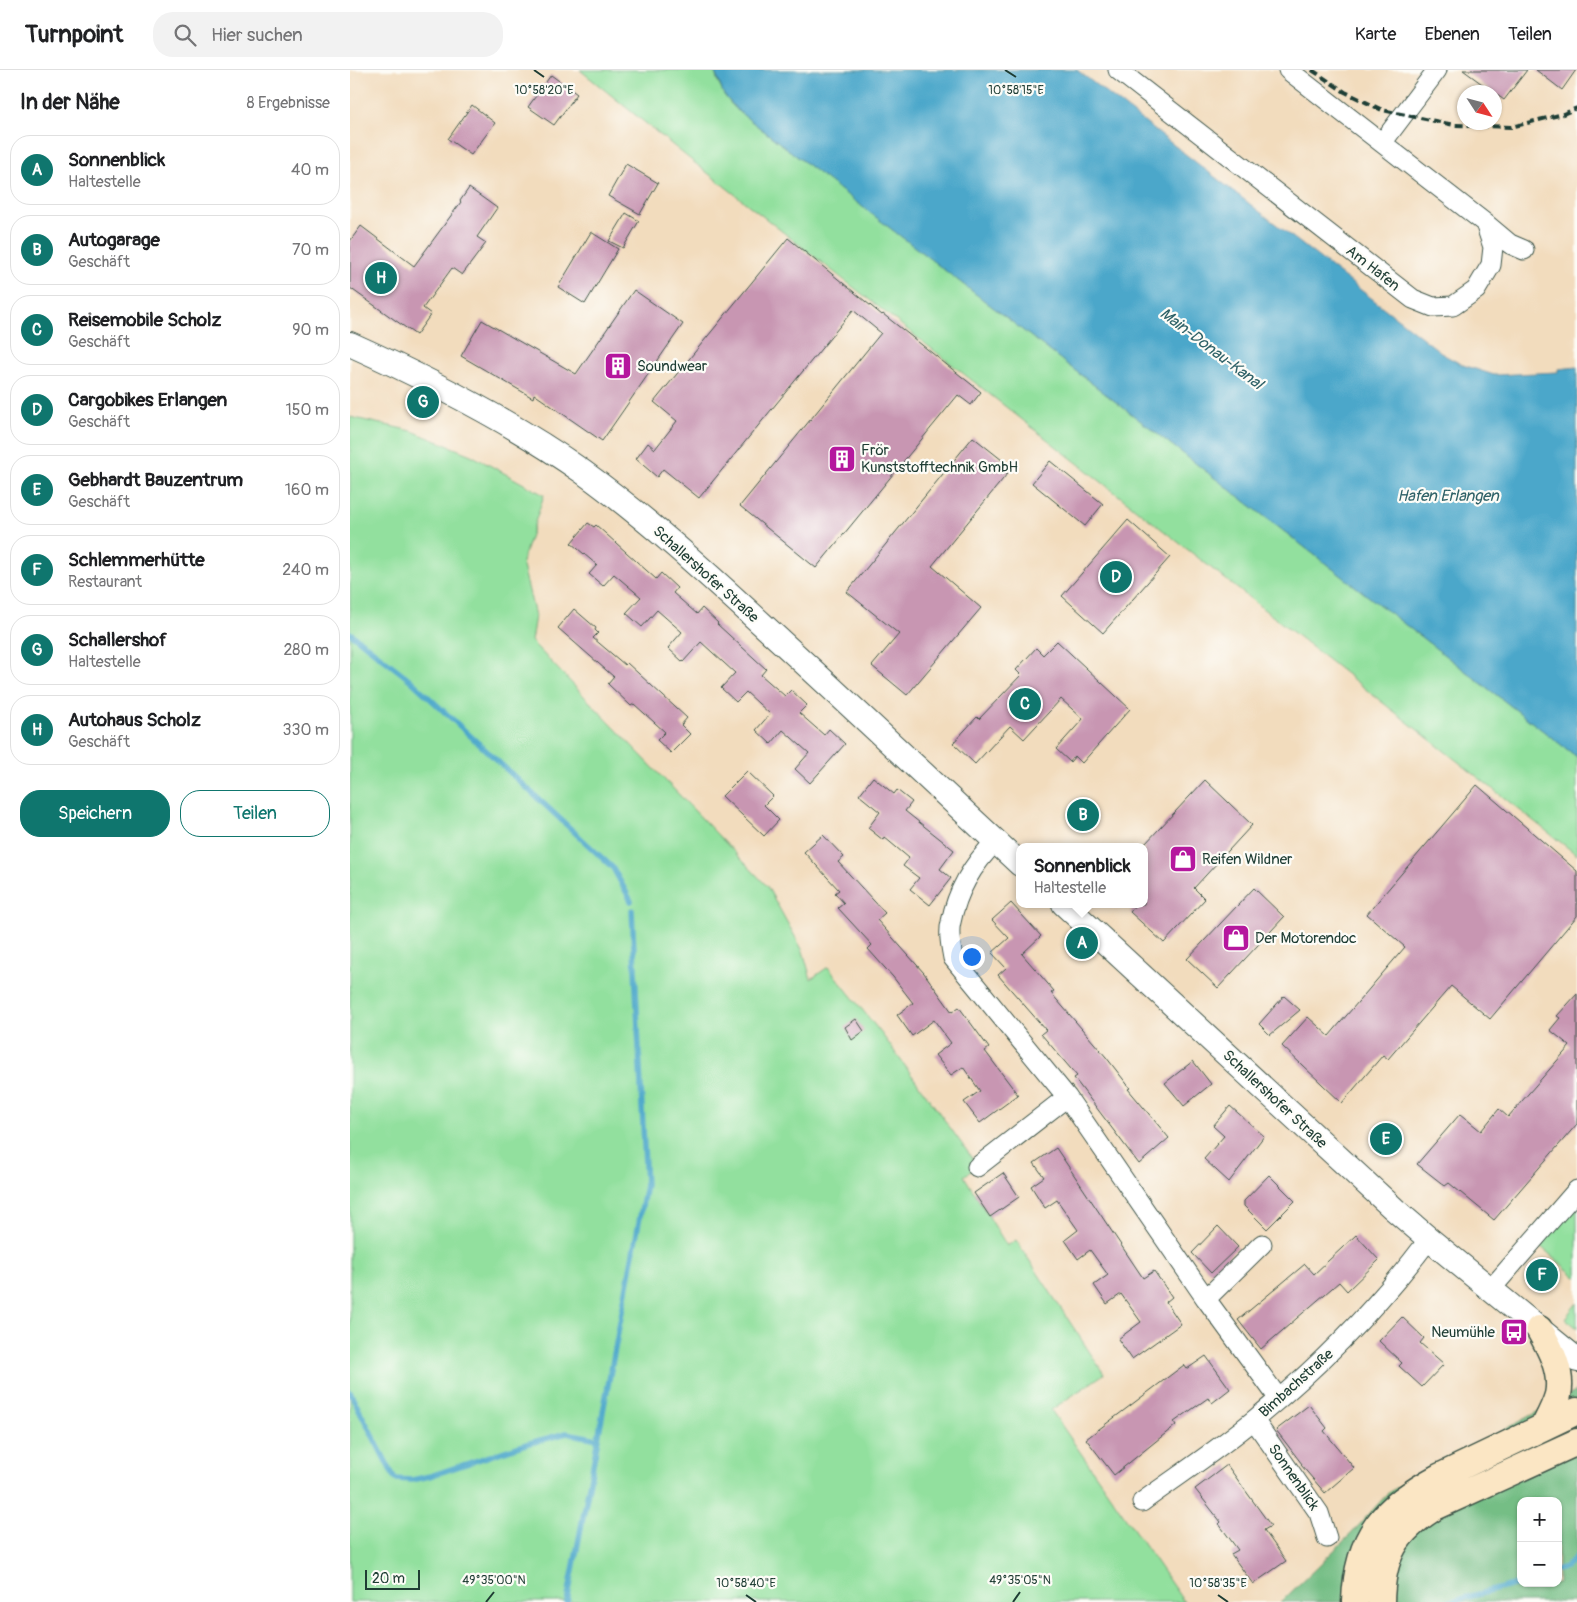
<!DOCTYPE html>
<html lang="de">
<head>
<meta charset="utf-8">
<style>
	body { margin:0; font-family:Pangolin,sans-serif; background:#f2f2f2; color:#202124 }
	.controls { position:absolute; right:15px; bottom:15px; display:grid; overflow:hidden; border-radius:10px; box-shadow:0 1px 4px #0004 }
	.controls button { width:45px; height:45px; display:grid; place-items:center; padding:0; border:0; border-bottom:1px solid #e0e0e0; background:#fff; color:#202124; font:25px sans-serif }
	.compass { position:absolute; left:1107px; top:15px; width:45px; height:45px; border-radius:50%; background:#fff; box-shadow:0 1px 4px #0004; rotate:126deg }
	.scale { position:absolute; left:15px; bottom:12px; width:55px; box-sizing:border-box; padding-left:5px; border:2px solid #1f3d34; border-top:0; font-size:14px; line-height:18px; white-space:nowrap; color:#1f3d34; -webkit-text-stroke:4px #fdfcf7; paint-order:stroke }
	.you { position:absolute; left:621px; top:886px; width:18px; height:18px; margin:-12px; border:4px solid #fff; border-radius:50%; background:#1a73e8; box-shadow:0 0 0 8px #1a73e833 }
	.badge { display:grid; place-items:center; width:32px; height:32px; border-radius:50%; background:#0f766e; color:#fff; font-size:16px; font-weight:700 }
	.pin { position:absolute; translate:-50% -50%; border:2px solid #fff; box-shadow:0 1px 5px #0006 }
	.popup { position:absolute; left:666px; top:773px; width:132px; height:65px; box-sizing:border-box; display:grid; place-content:center; border-radius:10px; background:#fff; filter:drop-shadow(0 1px 4px #0005); font-size:16px; white-space:nowrap; color:#757577 }
	.popup b { font-size:19px; color:#202124 }
	.popup::after { content:''; position:absolute; left:50%; top:100%; margin-left:-10px; border:10px solid transparent; border-top-color:#fff }
	.list { margin:0; padding:0; list-style:none }
	h2 { display:flex; justify-content:space-between; align-items:center; height:65px; margin:0; padding:0 20px; font-size:21px }
	h2 small { font-size:16px; font-weight:400; color:#757577 }
	.list li { display:grid; grid-template-columns:32px 1fr auto; gap:15px; align-items:center; box-sizing:border-box; height:70px; margin:0 10px 10px; padding:0 10px; border:1px solid #e0e0e0; border-radius:20px }
	.list b { display:block; font-size:19px; white-space:nowrap }
	.list p { margin:0; font-size:16px; white-space:nowrap; color:#757577 }
	.list em { font-size:16px; font-style:normal; color:#757577 }
	.actions { display:flex; gap:10px; padding:15px 20px }
	.actions a { flex:1; padding:11px 0; border:1px solid #0f766e; border-radius:20px; text-align:center; font-size:18px; color:#0f766e }
	.actions .main { background:#0f766e; color:#fff }
	.icon { flex:none; width:28px; height:28px; fill:none; stroke:currentColor; stroke-width:2; stroke-linecap:round; stroke-linejoin:round }
	.map { position:relative; flex:none; width:1227px; height:1532px; overflow:hidden }
	header { display:flex; align-items:center; gap:30px; box-sizing:border-box; height:70px; padding:0 25px; background:#fff; border-bottom:1px solid #e0e0e0 }
	header strong { font-size:24px }
	nav { display:flex; gap:28px; margin-inline-start:auto; font-size:18px }
	.search { width:350px; height:45px; background:#f2f2f2; display:flex; align-items:center; gap:12px; box-sizing:border-box; padding:0 18px; border-radius:20px; color:#757577; font-size:19px }
	main { display:flex }
	aside { flex:1; background:#fff }
	.map>svg:first-child { display:block }
	.green { fill:#92e09e; stroke:#588e69 }
	.forest { fill:#75be85; stroke:#4a7e5c; fill-rule:evenodd }
	.water { fill:#4ca7ca; stroke:#36727f }
	.lines { fill:none; stroke-linecap:round; stroke-linejoin:round }
	.stream { stroke:#4ca7ca; stroke-width:5.5 }
	.building { fill:#c896b2 }
	.minor-casing { stroke:#3f5549; stroke-width:21 }
	.tertiary-casing { stroke:#3f5549; stroke-width:26 }
	.secondary-casing { stroke:#3f5549; stroke-width:29 }
	.minor { stroke:#fff; stroke-width:19 }
	.tertiary { stroke:#fff; stroke-width:24 }
	.secondary { stroke:#fbe6c4; stroke-width:26 }
	.rail { stroke:#1f3d34; stroke-width:4; stroke-dasharray:8 4; stroke-linecap:butt }
	.ticks { fill:none; stroke:#1f3d34; stroke-width:2 }
	.labels { text-anchor:middle; stroke-width:4.5; stroke-linejoin:round; paint-order:stroke }
	.street-label { font-size:15px; fill:#1f3d34; stroke:#fdfcf7 }
	.poi-label { font-size:15px; fill:#1f3d34; stroke:#fdfcf7; text-anchor:start }
	.water-label { font-size:16px; font-style:italic; fill:#2f6268; stroke:#fdfcf7 }
	.ticks-label { font-size:12px; text-anchor:middle; fill:#1f3d34; stroke:#fdfcf7; stroke-width:4.5; stroke-linejoin:round; paint-order:stroke }
</style>
</head>
<body>
<header>
<strong>Turnpoint</strong>
<div class="search"><svg class="icon" aria-label="search" viewBox="0 0 24 24"><circle cx="10" cy="10" r="6"/><path d="M15 15l6 6"/></svg>Hier suchen</div>
<nav><a>Karte</a><a>Ebenen</a><a>Teilen</a></nav>
</header>
<main>
<aside>
<h2>In der Nähe<small>8 Ergebnisse</small></h2>
<ul class="list">
<li><span class="badge">A</span><div><b>Sonnenblick</b><p>Haltestelle</p></div><em>40 m</em></li>
<li><span class="badge">B</span><div><b>Autogarage</b><p>Geschäft</p></div><em>70 m</em></li>
<li><span class="badge">C</span><div><b>Reisemobile Scholz</b><p>Geschäft</p></div><em>90 m</em></li>
<li><span class="badge">D</span><div><b>Cargobikes Erlangen</b><p>Geschäft</p></div><em>150 m</em></li>
<li><span class="badge">E</span><div><b>Gebhardt Bauzentrum</b><p>Geschäft</p></div><em>160 m</em></li>
<li><span class="badge">F</span><div><b>Schlemmerhütte</b><p>Restaurant</p></div><em>240 m</em></li>
<li><span class="badge">G</span><div><b>Schallershof</b><p>Haltestelle</p></div><em>280 m</em></li>
<li><span class="badge">H</span><div><b>Autohaus Scholz</b><p>Geschäft</p></div><em>330 m</em></li>
</ul>
<div class="actions"><a class="main">Speichern</a><a>Teilen</a></div>
</aside>
<div class="map">
<svg width="1227" height="1532" viewBox="0 0 1227 1532">
	<rect width="100%" height="100%" fill="#fdfcf7"/>
	<filter id="ink" filterUnits="userSpaceOnUse"><feTurbulence type="fractalNoise" baseFrequency=".02" numOctaves="2"/><feDisplacementMap in="SourceGraphic" scale="10" xChannelSelector="R" yChannelSelector="G"/><feConvolveMatrix kernelMatrix="1 2 1 2 8 2 1 2 1" color-interpolation-filters="sRGB"/></filter>
	<filter id="wash" filterUnits="userSpaceOnUse"><feTurbulence type="fractalNoise" baseFrequency=".0096" numOctaves="4" result="noise"/><feDisplacementMap in="SourceGraphic" scale="20" xChannelSelector="R" yChannelSelector="G"/><feGaussianBlur stdDeviation="1.12" result="paint"/><feColorMatrix in="noise" values="0 0 0 0 0 0 0 0 0 0 0 0 0 0 0 0 0 1.4 0 .05"/><feComposite in="paint" operator="in"/></filter>
	<g filter="url(#wash)">
		<rect width="100%" height="100%" fill="#f2dcbd"/>
		<path class="green" d="M230,0H364C369,17 375,29 388,41L1227,687V785L336,86Z
			M0,347L62,361L121,385L194,425L172,492L185,546L181,571L417,816L453,881L461,909L478,897L531,963L628,1096L614,1106L657,1176L666,1170L754,1304L701,1340L834,1532H0Z
			M1227,1131V1208L1189,1175Z
			M1227,1233V1258L1215,1248Z"/>
		<path class="forest" d="M1227,1321V1532H931L1002,1463L1039,1422ZM1171,1431H1208V1513H1171Z"/>
		<path class="water" d="M364,0H727L1096,286L1113,295L1144,305L1208,302V299L1227,297V687L388,41L374,25Z"/>
		<g class="lines">
			<path class="stream" d="M0,563L59,609L263,798L281,831
				M0,1322L45,1409L62,1410L80,1406L176,1374L217,1363L248,1369
				M1208,1500L1216,1497L1227,1486
				M217,1532L296,1115L282,840
				M1099,1532L1171,1513"/>
		</g>
		<g id="blocks">
			<path class="building" d="M1113,0H1177L1154,30Z
				M1186,0H1226L1212,20Z
				M201,5L227,24L204,55L178,37Z
				M122,35L145,53L121,85L98,69Z
				M276,94L308,113L290,144L258,126Z
				M119,118L147,138L127,167L136,173L112,205L102,198L73,238L81,244L66,265L0,218V171L11,156L64,196L111,132L110,131Z
				M276,143L289,151L273,178L259,171Z
				M241,162L268,179L235,234L208,217Z
				M438,168L532,245L533,244L631,322L621,335L608,325L466,498L390,436L531,263L503,240L349,428L313,399L307,407L286,389L298,373L305,379L327,351L304,332Z
				M284,220L333,254L252,371L184,324L183,328L111,286L132,250L226,304Z
				M623,367L662,398L582,496L631,538L557,625L522,596L549,564L497,522Z
				M700,391L753,434L735,456L682,413Z
				M778,450L820,487L753,563L712,526Z
				M238,453L244,457L246,455L306,509L311,503L327,518L323,523L347,544L352,538L368,553L367,554L416,599L411,605L435,626L441,620L457,635L449,643L474,665L479,659L495,674L460,713L445,699L459,683L433,660L421,674L406,660L420,644L396,622L386,632L371,618L385,603L351,572L333,592L318,578L332,562L307,540L292,557L276,543L291,527L264,504L253,516L239,504L247,495L221,473Z
				M224,539L246,558L245,560L248,563L243,568L275,595L277,593L337,648L331,655L340,664L321,683L307,670L315,662L284,634L281,636L258,614L264,607L208,558Z
				M707,571L780,639L732,693L725,686L720,692L706,679L733,649L711,629L674,669L660,656L625,694L603,673L627,647L629,649L671,605L666,600L686,578L693,585Z
				M397,701L423,726L414,735L429,750L414,766L372,726Z
				M523,707L544,724L547,720L562,732L555,741L604,780L590,799L601,808L580,835L560,819L569,808L553,796L559,788L534,767L533,770L518,758L530,742L509,725Z
				M855,710L902,755L844,818L855,829L814,873L780,842L787,834H794V775Z
				M1127,715L1227,801V846L1140,949L1101,916L1038,989L1033,985L992,1033L932,976L958,947L979,966L1055,877L1017,844Z
				M734,732L745,743L732,757L720,748Z
				M473,765L494,787L488,792L535,843L527,850L574,903L602,942L609,937L639,978L635,981L668,1025L630,1053L614,1032L630,1021L613,997L601,1005L585,985L601,973L584,950L562,966L547,945L563,933L543,907L518,879L522,875L488,838L494,833L485,823L489,820L454,782Z
				M904,818L934,847L868,918L837,889Z
				M661,833L691,866L672,884L704,921L701,923L756,987L780,1018L778,1019L819,1068L789,1094L724,1008L727,1006L691,964L696,960L648,905L656,898L642,883L659,868L642,850Z
				M1227,924V1054L1144,1150L1099,1113L1095,1116L1067,1094L1110,1044L1131,1061L1149,1039L1158,1047L1220,976L1200,960L1210,948L1207,946Z
				M934,926L950,940L920,965L909,954Z
				M506,949L514,961L502,970L495,957Z
				M843,991L861,1014L834,1036L815,1013Z
				M880,1036L914,1066L879,1112L854,1089L874,1066L863,1056Z
				M706,1078L793,1208L804,1201L822,1227L816,1232L831,1254L782,1289L768,1269L791,1252L771,1224L757,1234L744,1215L758,1205L740,1180L728,1189L715,1170L728,1160L707,1130L695,1138L681,1116L694,1107L684,1093Z
				M653,1103L669,1127L640,1147L624,1123Z
				M919,1105L945,1131L917,1159L894,1136V1131Z
				M868,1156L888,1177L861,1203L842,1183Z
				M1006,1165L1029,1190L997,1221L989,1212L911,1279L888,1250L955,1194L964,1204Z
				M1196,1190L1209,1201L1192,1220L1178,1208L1188,1195L1190,1197Z
				M1052,1247L1074,1268L1070,1273L1094,1294L1072,1317L1049,1296L1052,1293L1029,1271Z
				M856,1286L880,1319L862,1333L858,1328L824,1352L826,1355L764,1405L736,1369L834,1295L837,1299Z
				M959,1335L977,1358L974,1361L1004,1398L975,1423L951,1395L952,1394L926,1360Z
				M877,1395L921,1456L914,1460L936,1491L903,1514L881,1484L888,1480L869,1454L871,1452L845,1419Z"/>
		</g>
	</g>
	<g filter="url(#ink)">
		<use href="#blocks" fill-opacity="0" stroke="#3f5549" stroke-width="1"/>
		<g class="lines">
			<g class="minor-casing">
				<path id="minor" d="M768,0L1063,229L1083,237L1103,236L1126,220L1141,195L1143,177L1135,153L938,0
					M1032,73L1087,0
					M1135,153L1160,174L1174,180
					M646,771C624,793 607,821 601,852C598,863 601,877 603,888L717,1027L856,1229L929,1329
					M627,1097L717,1027
					M1141,1219L1227,1120
					M856,1229L912,1174
					M904,1350L969,1443L977,1468
					M792,1432C829,1405 869,1379 905,1349C970,1296 1028,1237 1079,1169"/>
			</g>
			<g class="tertiary-casing">
				<path id="tertiary" d="M0,274C80,310 161,351 233,402C301,451 363,509 425,566C507,641 588,718 670,794
					M714,834L1044,1139L1079,1169L1227,1290"/>
			</g>
			<g class="secondary-casing">
				<path id="secondary" d="M1189,1259C1200,1278 1213,1302 1208,1325C1205,1336 1199,1347 1194,1357
					M1005,1532C1007,1466 1033,1438 1089,1407L1227,1341
					M1031,1532C1032,1485 1045,1462 1085,1437L1227,1372"/>
			</g>
			<use href="#minor" class="minor"/>
			<use href="#tertiary" class="tertiary"/>
			<use href="#secondary" class="secondary"/>
			<path class="rail" d="M962,0L995,22L1032,40L1104,55L1161,57L1213,44L1227,38"/>
		</g>
	</g>
	<path class="ticks" d="M184,0L194,7M655,0L666,7M396,1525L406,1532M868,1525L878,1532M136,1532L144,1522M663,1532L670,1522"/>
	<defs>
		<g id="building-square" transform="scale(1.4375)"><rect x="-9" y="-9" width="18" height="18" rx="4" fill="#b5179e" stroke="#fdfcf7"/><path d="M-4-6H4V6H1V3H-1V6H-4ZM-2.5-4.3h1.7v1.8h-1.7ZM.8-4.3h1.7v1.8H.8ZM-2.5-1h1.7V.8h-1.7ZM.8-1h1.7V.8H.8Z" fill="#fff"/></g>
		<g id="shop-square" transform="scale(1.4375)"><rect x="-9" y="-9" width="18" height="18" rx="4" fill="#b5179e" stroke="#fdfcf7"/><path d="M-5-2.5h2.3a2.7 3.5 0 0 1 5.4 0H5L5.5 6h-11ZM-1.5-2.5h3a1.5 2.3 0 0 0-3 0Z" fill="#fff"/></g>
		<g id="bus-square" transform="scale(1.4375)"><rect x="-9" y="-9" width="18" height="18" rx="4" fill="#b5179e" stroke="#fdfcf7"/><path d="M-5-6H5V4H4V6H2V4H-2V6H-4V4H-5ZM-3.5-4V0h7V-4ZM-3.5 1.2v1.5H-2V1.2ZM2 1.2v1.5H3.5V1.2Z" fill="#fff"/></g>
	</defs>
	<g fill-rule="evenodd">
		<use href="#building-square" x="268" y="296"/>
		<use href="#building-square" x="492" y="389"/>
		<use href="#shop-square" x="833" y="789"/>
		<use href="#shop-square" x="886" y="868"/>
		<use href="#bus-square" x="1164" y="1262"/>
	</g>
	<g class="labels">
		<g class="street-label">
			<text transform="translate(1023 198) rotate(38)" y="5">Am Hafen</text>
			<text transform="translate(356 504) rotate(42)" y="5">Schallershofer Straße</text>
			<text transform="translate(925 1029) rotate(43)" y="5">Schallershofer Straße</text>
			<text transform="translate(946 1313) rotate(-42)" y="5">Bimbachstraße</text>
			<text transform="translate(944 1407) rotate(55)" y="5">Sonnenblick</text>
		</g>
		<g class="poi-label">
			<text x="287" y="301">Soundwear</text>
			<text x="511" y="385">Frör<tspan x="511" dy="17">Kunststofftechnik GmbH</tspan></text>
			<text x="852" y="794">Reifen Wildner</text>
			<text x="905" y="873">Der Motorendoc</text>
			<text x="1145" y="1267" text-anchor="end">Neumühle</text>
		</g>
		<g class="water-label">
			<text transform="translate(862 278) rotate(37)" y="6">Main-Donau-Kanal</text>
			<text x="1098" y="431">Hafen Erlangen</text>
		</g>
	</g>
	<g class="ticks-label">
		<text x="666" y="24">10°58'15"E</text>
		<text x="194" y="24">10°58'20"E</text>
		<text x="144" y="1514">49°35'00"N</text>
		<text x="670" y="1514">49°35'05"N</text>
		<text x="396" y="1517">10°58'40"E</text>
		<text x="868" y="1517">10°58'35"E</text>
	</g>
</svg>
<div class="controls">
<button>+</button>
<button>−</button>
</div>
<svg class="compass" viewBox="-18 -18 36 36"><path d="M0-13l5 13h-10z" fill="#e53935"/><path d="M0 13l5-13h-10z" fill="#757577"/></svg>
<div class="scale">20 m</div>
<div class="you"></div>
<div class="pin badge" style="left:732px;top:873px">A</div>
<div class="popup"><b>Sonnenblick</b>Haltestelle</div>
<div class="pin badge" style="left:733px;top:745px">B</div>
<div class="pin badge" style="left:675px;top:634px">C</div>
<div class="pin badge" style="left:766px;top:507px">D</div>
<div class="pin badge" style="left:1036px;top:1069px">E</div>
<div class="pin badge" style="left:1192px;top:1205px">F</div>
<div class="pin badge" style="left:73px;top:332px">G</div>
<div class="pin badge" style="left:31px;top:208px">H</div>
</div>
</main>
</body>
</html>
